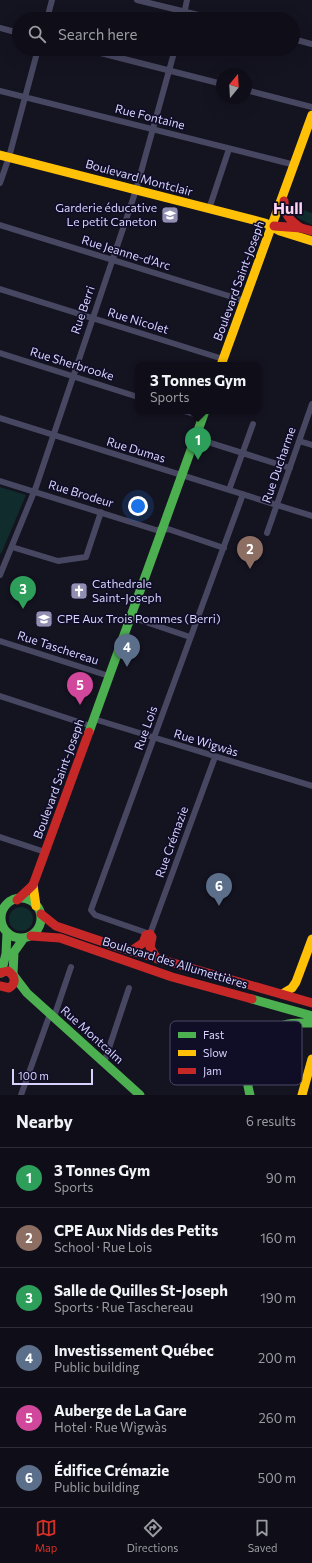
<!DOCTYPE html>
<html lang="en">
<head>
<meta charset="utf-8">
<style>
	body { margin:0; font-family:Commissioner,sans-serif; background:#1d1c25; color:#f1f3f6 }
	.compass { position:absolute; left:216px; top:68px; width:36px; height:36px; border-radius:50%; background:#0f0e18; box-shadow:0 4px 16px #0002; rotate:18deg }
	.scale { position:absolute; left:12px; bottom:10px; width:81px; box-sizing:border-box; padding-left:4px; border:2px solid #d5d2ff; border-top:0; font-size:11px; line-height:14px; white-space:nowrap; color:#d5d2ff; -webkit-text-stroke:3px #100d26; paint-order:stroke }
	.you { position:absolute; left:138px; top:506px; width:14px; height:14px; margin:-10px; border:3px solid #fff; border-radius:50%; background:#1a73e8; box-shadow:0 0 0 6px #1a73e833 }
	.badge { display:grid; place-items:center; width:26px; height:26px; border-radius:50%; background:#d93025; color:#fff; font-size:13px; font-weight:700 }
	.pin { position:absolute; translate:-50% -33px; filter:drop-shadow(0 1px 2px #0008) }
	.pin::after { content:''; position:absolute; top:21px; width:14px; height:12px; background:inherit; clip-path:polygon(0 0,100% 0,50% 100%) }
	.popup { position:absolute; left:135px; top:362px; width:126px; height:52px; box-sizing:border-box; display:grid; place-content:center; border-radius:8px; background:#0f0e18; filter:drop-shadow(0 1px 3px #0005); font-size:13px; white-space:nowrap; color:#9b9ca2 }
	.popup b { font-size:15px; color:#f1f3f6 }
	.popup::after { content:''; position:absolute; left:50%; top:100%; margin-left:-8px; border:8px solid transparent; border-top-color:#0f0e18 }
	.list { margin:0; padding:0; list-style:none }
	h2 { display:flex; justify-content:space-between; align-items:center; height:52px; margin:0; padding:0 16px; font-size:17px }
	h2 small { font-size:13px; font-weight:400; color:#9b9ca2 }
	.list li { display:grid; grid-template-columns:26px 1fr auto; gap:12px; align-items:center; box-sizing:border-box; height:60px; padding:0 16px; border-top:1px solid #2f2e37 }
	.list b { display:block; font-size:15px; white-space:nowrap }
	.list p { margin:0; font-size:13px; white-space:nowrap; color:#9b9ca2 }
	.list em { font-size:13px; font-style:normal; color:#9b9ca2 }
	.icon { flex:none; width:22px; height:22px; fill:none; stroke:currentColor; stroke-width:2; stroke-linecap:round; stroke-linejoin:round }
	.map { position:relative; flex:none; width:312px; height:1095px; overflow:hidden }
	.search { position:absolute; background:#0f0e18; box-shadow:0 4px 16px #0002; left:12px; right:12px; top:12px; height:44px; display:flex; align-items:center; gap:10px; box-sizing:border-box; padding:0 14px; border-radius:22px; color:#9b9ca2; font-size:15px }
	.sheet { height:412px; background:#0f0e18 }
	nav { display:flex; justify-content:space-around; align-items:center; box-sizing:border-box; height:56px; border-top:1px solid #2f2e37; background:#0f0e18; font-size:11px; color:#9b9ca2 }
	nav a { display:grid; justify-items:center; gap:2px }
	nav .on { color:#d93025 }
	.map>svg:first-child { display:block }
	.green { fill:#102c2c }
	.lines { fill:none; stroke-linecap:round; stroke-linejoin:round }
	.street { stroke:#474761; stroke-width:6 }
	.fast { stroke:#4caf50; stroke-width:9 }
	.slow { stroke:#ffc107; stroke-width:9 }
	.jam { stroke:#c62828; stroke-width:9 }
	.labels { text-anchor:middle; stroke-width:3.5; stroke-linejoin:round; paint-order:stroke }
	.street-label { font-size:12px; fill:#d5d2ff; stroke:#100d26 }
	.poi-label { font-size:12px; fill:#d5d2ff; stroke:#100d26; text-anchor:start }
	.district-label { font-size:16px; font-weight:bold; fill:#ffd4f1; stroke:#100d26 }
	.key { fill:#100d26; stroke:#4b4867; stroke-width:1 }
	.key-label { font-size:11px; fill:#d5d2ff }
</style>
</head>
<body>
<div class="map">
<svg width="312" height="1095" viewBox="0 0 312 1095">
	<rect width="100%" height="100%" fill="#141320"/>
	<path class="green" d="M292,206L312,213V225L298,218Z
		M0,487L26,495L1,554L0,553Z
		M9 919a12 12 0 1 1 24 0a12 12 0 1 1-24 0Z"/>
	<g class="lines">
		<path class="street" d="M137,0L215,19
			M47,19L52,0
			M183,19L187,0
			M0,28L19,33
			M293,39L312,44
			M85,49L222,84
			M246,90L312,107
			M0,91L295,165
			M0,183L9,157L38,49
			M209,209L229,149
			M0,225L245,301
			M0,289L223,359
			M0,353L138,397
			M184,411L203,417
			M0,418L312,516
			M195,438L290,468
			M299,441L312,445
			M0,481L156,530L168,529L224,548
			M229,490L253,424
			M267,533L312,404
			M12,547L58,561L86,557L101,512
			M0,575L36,487L136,190L175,49
			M131,617L190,637
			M0,641L109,676
			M0,696L91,726
			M94,719L312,786
			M215,757L150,934L95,915L91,910L92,907L243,494
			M0,837L45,852
			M54,1017L71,967
			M104,1063L129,988
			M21,1095L50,1014"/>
		<path class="fast" d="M89,732L205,411
			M1 918a20 20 0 1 1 40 0a20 20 0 1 1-40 0Z
			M1,973L6,954L7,932
			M13,974L14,952L24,938
			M14,976L27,993L140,1095
			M252,999L312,1016
			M250,1095C242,1069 256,1034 284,1025C293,1022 303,1023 312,1023"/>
		<path class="slow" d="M0,155L265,223L280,231L312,241
			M221,365L312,115
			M33,885L36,906
			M282,994L292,988L296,982L312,939
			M302,1095L312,1059"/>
		<path class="jam" d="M284,201C284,214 290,221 301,228
			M274,226L301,228L312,231
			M17,900L33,885L89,732
			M41,914L56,926L121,948L312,1003
			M31,936L60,938L172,977L252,999
			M131,951L143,943L146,935L150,934L152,937L150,947L157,959
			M0,973L8,971C15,976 17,983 9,988L0,986"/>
	</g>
	<defs>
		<g id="school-square" transform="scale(0.9)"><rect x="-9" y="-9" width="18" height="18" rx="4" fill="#918fb1" stroke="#100d26"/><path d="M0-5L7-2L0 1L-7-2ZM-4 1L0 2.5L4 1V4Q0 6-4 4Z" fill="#fff"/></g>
		<g id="church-square" transform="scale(0.9)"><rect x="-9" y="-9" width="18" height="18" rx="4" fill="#918fb1" stroke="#100d26"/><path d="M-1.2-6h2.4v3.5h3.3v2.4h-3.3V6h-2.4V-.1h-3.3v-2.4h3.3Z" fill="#fff"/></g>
	</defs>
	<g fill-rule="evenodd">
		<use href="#school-square" x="170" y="215"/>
		<use href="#church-square" x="79" y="591"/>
		<use href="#school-square" x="44" y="619"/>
	</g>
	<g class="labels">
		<g class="street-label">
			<text transform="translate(150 117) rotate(14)" y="4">Rue Fontaine</text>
			<text transform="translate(139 178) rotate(15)" y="4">Boulevard Montclair</text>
			<text transform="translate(126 253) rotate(17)" y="4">Rue Jeanne-d'Arc</text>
			<text transform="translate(239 281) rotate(-70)" y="4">Boulevard Saint-Joseph</text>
			<text transform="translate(83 310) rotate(-71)" y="4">Rue Berri</text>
			<text transform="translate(138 321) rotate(17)" y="4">Rue Nicolet</text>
			<text transform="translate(72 364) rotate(17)" y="4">Rue Sherbrooke</text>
			<text transform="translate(136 450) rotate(17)" y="4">Rue Dumas</text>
			<text transform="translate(279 465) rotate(-71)" y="4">Rue Ducharme</text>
			<text transform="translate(81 494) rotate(17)" y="4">Rue Brodeur</text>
			<text transform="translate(58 648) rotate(18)" y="4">Rue Taschereau</text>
			<text transform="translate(146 728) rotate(-70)" y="4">Rue Lois</text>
			<text transform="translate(206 743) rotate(17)" y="4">Rue Wìgwàs</text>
			<text transform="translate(59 779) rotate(-70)" y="4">Boulevard Saint-Joseph</text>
			<text transform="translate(172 842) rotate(-70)" y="4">Rue Crémazie</text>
			<text transform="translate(175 963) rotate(17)" y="4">Boulevard des Allumettières</text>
			<text transform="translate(92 1035) rotate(42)" y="4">Rue Montcalm</text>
		</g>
		<g class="poi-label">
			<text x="157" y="212" text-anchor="end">Garderie éducative<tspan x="157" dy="14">Le petit Caneton</tspan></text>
			<text x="92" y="588">Cathedrale<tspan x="92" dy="14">Saint-Joseph</tspan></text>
			<text x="57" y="623">CPE Aux Trois Pommes (Berri)</text>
		</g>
		<g class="district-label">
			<text x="288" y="214">Hull</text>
		</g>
	</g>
	<rect x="170" y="1021" width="132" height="64" rx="6" class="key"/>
	<rect x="178" y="1032" width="18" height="6" fill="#4caf50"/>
	<rect x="178" y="1050" width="18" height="6" fill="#ffc107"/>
	<rect x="178" y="1068" width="18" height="6" fill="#c62828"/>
	<g class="key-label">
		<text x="203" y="1039">Fast</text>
		<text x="203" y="1057">Slow</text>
		<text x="203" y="1075">Jam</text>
	</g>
</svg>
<svg class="compass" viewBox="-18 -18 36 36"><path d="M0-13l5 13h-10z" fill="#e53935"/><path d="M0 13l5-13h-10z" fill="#9b9ca2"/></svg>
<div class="scale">100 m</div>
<div class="you"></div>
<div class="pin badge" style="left:198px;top:460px;background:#2e9e5b">1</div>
<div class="popup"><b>3 Tonnes Gym</b>Sports</div>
<div class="pin badge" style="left:250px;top:569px;background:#8d6e63">2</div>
<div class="pin badge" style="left:23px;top:609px;background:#2e9e5b">3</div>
<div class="pin badge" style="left:127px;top:667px;background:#5c6f8a">4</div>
<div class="pin badge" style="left:80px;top:705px;background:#d1479c">5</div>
<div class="pin badge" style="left:219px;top:906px;background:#5c6f8a">6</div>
<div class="search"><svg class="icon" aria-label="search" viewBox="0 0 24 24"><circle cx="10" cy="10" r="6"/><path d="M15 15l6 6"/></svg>Search here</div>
</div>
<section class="sheet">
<h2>Nearby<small>6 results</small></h2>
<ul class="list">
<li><span class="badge" style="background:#2e9e5b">1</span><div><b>3 Tonnes Gym</b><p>Sports</p></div><em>90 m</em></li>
<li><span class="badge" style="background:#8d6e63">2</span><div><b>CPE Aux Nids des Petits</b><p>School · Rue Lois</p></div><em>160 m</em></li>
<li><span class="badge" style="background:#2e9e5b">3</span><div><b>Salle de Quilles St-Joseph</b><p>Sports · Rue Taschereau</p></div><em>190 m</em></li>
<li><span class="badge" style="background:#5c6f8a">4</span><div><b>Investissement Québec</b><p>Public building</p></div><em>200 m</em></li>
<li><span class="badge" style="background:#d1479c">5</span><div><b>Auberge de La Gare</b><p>Hotel · Rue Wìgwàs</p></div><em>260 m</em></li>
<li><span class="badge" style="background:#5c6f8a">6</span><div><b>Édifice Crémazie</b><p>Public building</p></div><em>500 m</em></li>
</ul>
</section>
<nav>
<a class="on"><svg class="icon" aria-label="map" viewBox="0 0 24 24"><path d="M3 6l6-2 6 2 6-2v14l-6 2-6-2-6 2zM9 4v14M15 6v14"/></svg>Map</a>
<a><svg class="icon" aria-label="directions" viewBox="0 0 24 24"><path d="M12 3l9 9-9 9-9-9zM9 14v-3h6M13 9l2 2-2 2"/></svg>Directions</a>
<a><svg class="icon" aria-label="saved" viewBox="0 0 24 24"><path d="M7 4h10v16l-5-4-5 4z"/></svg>Saved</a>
</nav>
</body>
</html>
